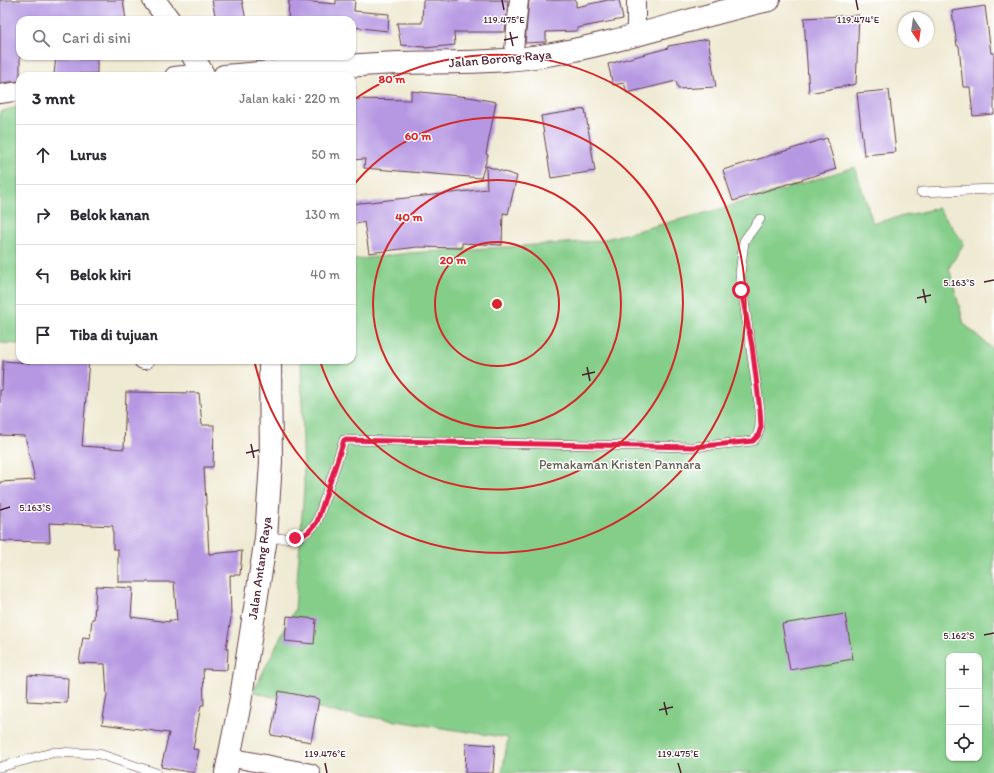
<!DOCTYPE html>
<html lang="id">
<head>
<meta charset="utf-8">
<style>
	body { margin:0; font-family:Itim,sans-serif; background:#f7f7f7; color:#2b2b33 }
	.controls { position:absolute; right:12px; bottom:12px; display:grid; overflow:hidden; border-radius:8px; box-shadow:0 1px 3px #0004 }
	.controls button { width:36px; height:36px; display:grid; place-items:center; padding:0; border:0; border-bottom:1px solid #e1e1e2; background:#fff; color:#2b2b33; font:20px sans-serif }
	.compass { position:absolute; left:898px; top:12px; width:36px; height:36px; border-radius:50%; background:#fff; box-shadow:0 1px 3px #0004; rotate:167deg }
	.stop { position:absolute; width:12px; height:12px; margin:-9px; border:3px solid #e11d48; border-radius:50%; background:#fff }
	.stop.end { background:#e11d48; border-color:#fff; box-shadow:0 1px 4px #0008 }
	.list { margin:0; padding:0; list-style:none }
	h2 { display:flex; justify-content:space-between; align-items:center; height:52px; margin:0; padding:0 16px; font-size:17px }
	h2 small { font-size:13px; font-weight:400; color:#7c7c81 }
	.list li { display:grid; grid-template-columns:26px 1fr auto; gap:12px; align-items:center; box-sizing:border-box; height:60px; padding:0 16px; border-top:1px solid #e1e1e2 }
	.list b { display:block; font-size:15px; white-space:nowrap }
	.list em { font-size:13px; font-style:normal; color:#7c7c81 }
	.icon { flex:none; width:22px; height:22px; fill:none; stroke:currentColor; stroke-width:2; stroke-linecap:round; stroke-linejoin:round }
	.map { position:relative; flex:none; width:994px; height:773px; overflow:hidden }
	.search { position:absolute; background:#fff; box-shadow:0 1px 3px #0004; left:16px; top:16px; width:340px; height:44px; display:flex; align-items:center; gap:10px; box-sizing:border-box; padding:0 14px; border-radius:12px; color:#7c7c81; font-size:15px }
	.panel { position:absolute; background:#fff; box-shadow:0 1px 3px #0004; left:16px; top:72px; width:340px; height:292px; border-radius:12px }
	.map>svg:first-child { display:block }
	.green { fill:#85ce8a; stroke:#68765a; fill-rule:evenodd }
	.building { fill:#b698e2 }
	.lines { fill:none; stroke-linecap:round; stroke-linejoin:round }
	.service-casing { stroke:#633d44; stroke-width:10 }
	.minor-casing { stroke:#633d44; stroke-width:20 }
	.secondary-casing { stroke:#633d44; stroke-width:24 }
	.primary-casing { stroke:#633d44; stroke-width:24 }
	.service { stroke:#fff; stroke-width:9 }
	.minor { stroke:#fff; stroke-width:18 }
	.secondary { stroke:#fff; stroke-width:22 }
	.primary { stroke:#fff; stroke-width:22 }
	.route { stroke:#e11d48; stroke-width:5 }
	.ticks { fill:none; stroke:#4a1f2b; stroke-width:1.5 }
	.ring { fill:none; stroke:#d62828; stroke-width:2 }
	.labels { text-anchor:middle; stroke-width:3; stroke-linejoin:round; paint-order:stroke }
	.street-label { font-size:13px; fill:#4a1f2b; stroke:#fff }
	.park-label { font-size:13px; fill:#5f5c4c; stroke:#fff }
	.ticks-label { font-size:10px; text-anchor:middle; fill:#4a1f2b; stroke:#fff; stroke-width:3; stroke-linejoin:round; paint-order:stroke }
	.centre { fill:#d62828; stroke:#fff; stroke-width:2 }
	.ring-label { font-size:12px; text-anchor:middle; font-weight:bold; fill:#d62828; stroke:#fff; stroke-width:3; stroke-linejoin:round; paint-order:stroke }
</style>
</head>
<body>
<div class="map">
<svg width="994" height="773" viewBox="0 0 994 773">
	<rect width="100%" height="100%" fill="#fff"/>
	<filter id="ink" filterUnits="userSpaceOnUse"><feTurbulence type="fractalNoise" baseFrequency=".025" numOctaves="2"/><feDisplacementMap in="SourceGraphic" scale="8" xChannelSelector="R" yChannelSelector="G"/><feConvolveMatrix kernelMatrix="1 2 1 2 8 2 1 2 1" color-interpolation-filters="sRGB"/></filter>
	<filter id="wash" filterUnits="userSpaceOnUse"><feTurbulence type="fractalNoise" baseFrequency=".012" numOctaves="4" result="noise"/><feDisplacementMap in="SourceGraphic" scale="16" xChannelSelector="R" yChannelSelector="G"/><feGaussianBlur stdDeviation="0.9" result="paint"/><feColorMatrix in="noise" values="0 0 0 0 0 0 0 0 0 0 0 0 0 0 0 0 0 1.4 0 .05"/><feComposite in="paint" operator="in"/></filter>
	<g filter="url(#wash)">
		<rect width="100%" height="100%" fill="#efead3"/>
		<path class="green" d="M20,106V344L0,343V112Z
			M855,167L873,223L938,208L964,243L949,268L964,324L994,350V773H502L508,738L351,714H343L253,692L295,609L304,488L301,360H352V260L409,253L598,241L716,210ZM949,656H979V758H949Z"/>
		<g id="blocks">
			<path class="building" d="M0,0H123L126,20H20V81L0,83Z
				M212,0H242L246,20H216Z
				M289,0L336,4V0H355L354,11L389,14L388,31L352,27V20H288Z
				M423,0H508L505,32H454L455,45L425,48V47L401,45L397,23H422Z
				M529,0H576V7L608,0H619L623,19L577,28V31L546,32V42L525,43Z
				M985,6L991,53H994V114L973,116L970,87H963L959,46H957L952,11Z
				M859,15L856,84L809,93L804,18Z
				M708,39L716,87L678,89L676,81L627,93L624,83L613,85L608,64L668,48V46Z
				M56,56H97V73L54,75Z
				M889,90L896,152L864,155L857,93Z
				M411,91L469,97L496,102L486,154L488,155L481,178L364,168L365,159L352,160V99L411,100Z
				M585,109L595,171L551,178L541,116Z
				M827,138L836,169L733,201L723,170Z
				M486,166L517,176L508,214L503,213L502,245L462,243V248L417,247L369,253L364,222L352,225V204L487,189Z
				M30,360H89L82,446L124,449L126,392L199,393L202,425H214L213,467H204L209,554L242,551L240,575H230L231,618L226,648L228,649L227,670L203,669L204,705H201L193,749L199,750L194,773L161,767L169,733L102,724L107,695L105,664L79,663L83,637L90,638L92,619H94L96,586L133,588L131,617L169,622V620L177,621L174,582H118V549H113V526L49,523L50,542L0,541V482L35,480L25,436L0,435V390H2L3,361L30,363Z
				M845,614L853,659L790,670L782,624Z
				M287,616L316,619L314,644L285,641Z
				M28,675L68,678L67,703L27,701Z
				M279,691L319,699L311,742L271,735Z
				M466,743L495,745L493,773H465Z"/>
		</g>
	</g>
	<g filter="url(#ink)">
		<use href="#blocks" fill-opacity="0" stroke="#633d44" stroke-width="1"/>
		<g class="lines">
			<g class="service-casing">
				<path id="service" d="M921,192L994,189
					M266,538C288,538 303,542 317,522L344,440L694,447L753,441C762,432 760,422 760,410L740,274L744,241L760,219
					M0,767L55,752L99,754L156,773"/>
			</g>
			<g class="minor-casing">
				<path id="minor" d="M636,36V0
					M513,59L519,0
					M174,76L203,73
					M0,94L20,91
					M143,360H145
					M229,757L311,773"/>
			</g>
			<g class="secondary-casing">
				<path id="secondary" d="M224,76C282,71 341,65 399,63C446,62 494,63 541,56C618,44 693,17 769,0"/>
			</g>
			<g class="primary-casing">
				<path id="primary" d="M154,0L169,20
					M193,56L204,76
					M226,773L240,703L266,538L271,462L270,360"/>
			</g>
			<use href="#service" class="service"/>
			<use href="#minor" class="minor"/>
			<use href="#secondary" class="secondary"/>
			<use href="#primary" class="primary"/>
		</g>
	</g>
	<g class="lines" filter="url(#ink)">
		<path class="route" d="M295,538C306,535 311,531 317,522L344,440L694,447L753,441L758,436L761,427L760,410L752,346L741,290"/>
	</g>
	<path class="ticks" d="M502,0L504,10M856,0L858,10M510,32L513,46M504,40L518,37M984,282L994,280M923,289L926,303M917,298L931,295M587,367L590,381M582,375L595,372M251,444L254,458M246,453L259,450M0,510L10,507M984,635L994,633M664,702L667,715M659,710L673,707M325,763L327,773M678,763L681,773"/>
	<g class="ring">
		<circle cx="497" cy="304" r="62"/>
		<circle cx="497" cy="304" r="124"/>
		<path d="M352 187A186 186 0 1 1 320 361"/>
		<path d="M352 101A249 249 0 1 1 254 360"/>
	</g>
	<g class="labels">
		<g class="street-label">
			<text transform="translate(500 58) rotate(-5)" y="5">Jalan Borong Raya</text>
			<text transform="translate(259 568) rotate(-82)" y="5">Jalan Antang Raya</text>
		</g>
		<g class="park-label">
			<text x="620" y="469">Pemakaman Kristen Pannara</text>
		</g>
	</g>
	<g class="ticks-label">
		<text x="504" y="23">119.475°E</text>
		<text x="858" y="23">119.474°E</text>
		<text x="959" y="286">5.163°S</text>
		<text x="35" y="511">5.163°S</text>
		<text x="959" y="639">5.162°S</text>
		<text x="325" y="757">119.476°E</text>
		<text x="678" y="757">119.475°E</text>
	</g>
	<circle cx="497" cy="304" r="6" class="centre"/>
	<g class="ring-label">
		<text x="392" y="83">80 m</text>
		<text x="418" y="140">60 m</text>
		<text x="409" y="221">40 m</text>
		<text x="453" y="264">20 m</text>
	</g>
</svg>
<div class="controls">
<button>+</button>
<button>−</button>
<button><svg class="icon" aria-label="locate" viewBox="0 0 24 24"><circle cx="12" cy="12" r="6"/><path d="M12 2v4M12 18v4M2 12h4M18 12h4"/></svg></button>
</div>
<svg class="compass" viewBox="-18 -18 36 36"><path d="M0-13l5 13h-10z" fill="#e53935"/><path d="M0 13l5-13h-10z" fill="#7c7c81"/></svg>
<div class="stop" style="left:741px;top:290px"></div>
<div class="stop end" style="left:295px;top:538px"></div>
<div class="search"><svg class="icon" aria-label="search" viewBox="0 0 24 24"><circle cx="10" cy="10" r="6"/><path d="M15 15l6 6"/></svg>Cari di sini</div>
<section class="panel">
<h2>3 mnt<small>Jalan kaki · 220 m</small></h2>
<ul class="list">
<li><svg class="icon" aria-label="ahead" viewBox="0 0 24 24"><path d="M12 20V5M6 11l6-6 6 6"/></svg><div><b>Lurus</b></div><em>50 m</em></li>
<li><svg class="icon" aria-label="right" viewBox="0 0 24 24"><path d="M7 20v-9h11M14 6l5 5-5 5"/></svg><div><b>Belok kanan</b></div><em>130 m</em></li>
<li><svg class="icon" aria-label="left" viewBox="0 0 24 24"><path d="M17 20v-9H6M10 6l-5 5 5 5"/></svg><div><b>Belok kiri</b></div><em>40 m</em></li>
<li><svg class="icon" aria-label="arrive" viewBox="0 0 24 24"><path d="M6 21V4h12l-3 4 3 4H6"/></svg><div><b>Tiba di tujuan</b></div></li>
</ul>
</section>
</div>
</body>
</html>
